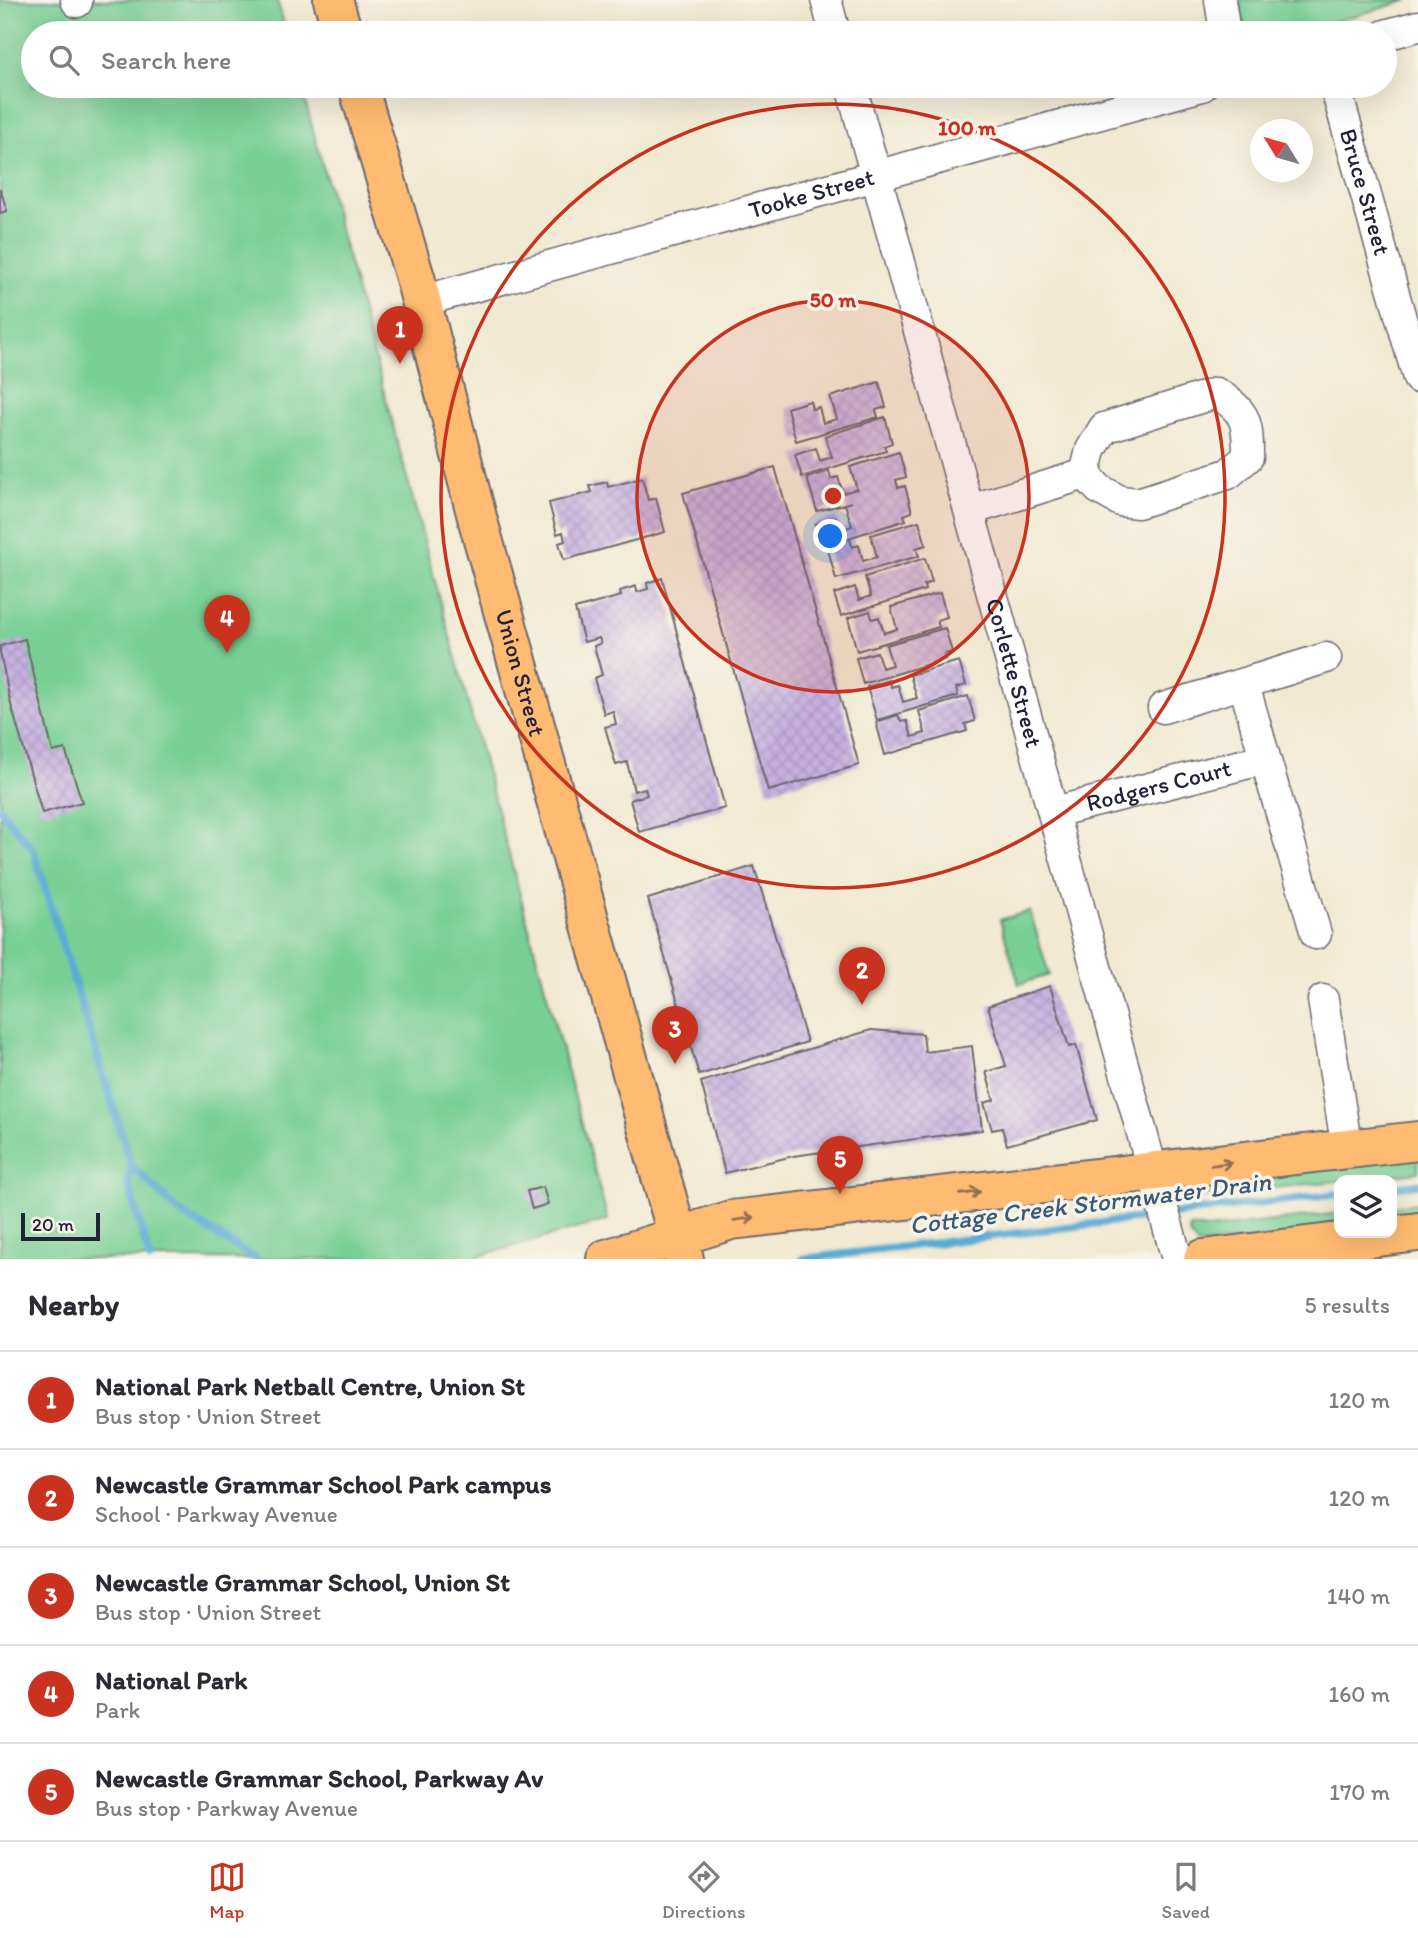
<!DOCTYPE html>
<html lang="en">
<head>
<meta charset="utf-8">
<style>
	body { margin:0; font-family:Itim,sans-serif; background:#f2f2f3; color:#2b2b33 }
	.controls { position:absolute; right:21px; bottom:21px; display:grid; overflow:hidden; border-radius:14px; box-shadow:0 7px 28px #0002 }
	.controls button { width:63px; height:63px; display:grid; place-items:center; padding:0; border:0; border-bottom:2px solid #e1e1e2; background:#fff; color:#2b2b33; font:35px sans-serif }
	.compass { position:absolute; left:1250px; top:119px; width:63px; height:63px; border-radius:50%; background:#fff; box-shadow:0 7px 28px #0002; rotate:307deg }
	.scale { position:absolute; left:21px; bottom:18px; width:79px; box-sizing:border-box; padding-left:7px; border:4px solid #22223b; border-top:0; font-size:19px; line-height:24px; white-space:nowrap; color:#22223b; -webkit-text-stroke:5px #f7f3e8; paint-order:stroke }
	.you { position:absolute; left:831px; top:537px; width:24px; height:24px; margin:-18px; border:5px solid #fff; border-radius:50%; background:#1a73e8; box-shadow:0 0 0 10px #1a73e833 }
	.badge { display:grid; place-items:center; width:46px; height:46px; border-radius:50%; background:#c8321e; color:#fff; font-size:23px; font-weight:700 }
	.pin { position:absolute; translate:-50% -58px; filter:drop-shadow(0 2px 4px #0008) }
	.pin::after { content:''; position:absolute; top:37px; width:24px; height:21px; background:inherit; clip-path:polygon(0 0,100% 0,50% 100%) }
	.list { margin:0; padding:0; list-style:none }
	h2 { display:flex; justify-content:space-between; align-items:center; height:91px; margin:0; padding:0 28px; font-size:30px }
	h2 small { font-size:23px; font-weight:400; color:#7c7c81 }
	.list li { display:grid; grid-template-columns:46px 1fr auto; gap:21px; align-items:center; box-sizing:border-box; height:98px; padding:0 28px; border-top:2px solid #e1e1e2 }
	.list b { display:block; font-size:26px; white-space:nowrap }
	.list p { margin:0; font-size:23px; white-space:nowrap; color:#7c7c81 }
	.list em { font-size:23px; font-style:normal; color:#7c7c81 }
	.icon { flex:none; width:38px; height:38px; fill:none; stroke:currentColor; stroke-width:2; stroke-linecap:round; stroke-linejoin:round }
	.map { position:relative; flex:none; width:1418px; height:1259px; overflow:hidden }
	.search { position:absolute; background:#fff; box-shadow:0 7px 28px #0002; left:21px; right:21px; top:21px; height:77px; display:flex; align-items:center; gap:18px; box-sizing:border-box; padding:0 24px; border-radius:38px; color:#7c7c81; font-size:26px }
	.sheet { height:581px; background:#fff }
	nav { display:flex; justify-content:space-around; align-items:center; box-sizing:border-box; height:98px; border-top:2px solid #e1e1e2; background:#fff; font-size:19px; color:#7c7c81 }
	nav a { display:grid; justify-items:center; gap:4px }
	nav .on { color:#c8321e }
	.map>svg:first-child { display:block }
	.green { fill:#78cf94; stroke:#4d7868; stroke-width:2 }
	.lines { fill:none; stroke-linecap:round; stroke-linejoin:round }
	.stream { stroke:#5aabd4; stroke-width:8 }
	.building { fill:url(#building-cross-hatch) }
	.minor-casing { stroke:#6a6870; stroke-width:33 }
	.major-casing { stroke:#6a6870; stroke-width:42 }
	.minor { stroke:#fff; stroke-width:30 }
	.major { stroke:#ffbb71; stroke-width:38 }
	.oneway { stroke:#906e56 }
	.ring { fill:none; stroke:#c8321e; stroke-width:3.5 }
	.labels { text-anchor:middle; stroke-width:7; stroke-linejoin:round; paint-order:stroke }
	.street-label { font-size:24px; fill:#22223b; stroke:#f7f3e8 }
	.water-label { font-size:26px; font-style:italic; fill:#385978; stroke:#f7f3e8 }
	.centre { fill:#c8321e; stroke:#f7f3e8; stroke-width:3.5 }
	.ring-label { font-size:21px; text-anchor:middle; font-weight:bold; fill:#c8321e; stroke:#f7f3e8; stroke-width:7; stroke-linejoin:round; paint-order:stroke }
</style>
</head>
<body>
<div class="map">
<svg width="1418" height="1259" viewBox="0 0 1418 1259">
	<defs>
		<pattern id="building-cross-hatch" width="8" height="8" patternUnits="userSpaceOnUse" patternTransform="scale(1.75)"><rect width="8" height="8" fill="#c6b0e0"/><path d="M0 0l8 8M0 8l8-8" fill="none" stroke="#aa97c1"/></pattern>
	</defs>
	<rect width="100%" height="100%" fill="#f7f3e8"/>
	<filter id="ink" filterUnits="userSpaceOnUse"><feTurbulence type="fractalNoise" baseFrequency=".0143" numOctaves="2"/><feDisplacementMap in="SourceGraphic" scale="14" xChannelSelector="R" yChannelSelector="G"/><feConvolveMatrix kernelMatrix="1 2 1 2 8 2 1 2 1" color-interpolation-filters="sRGB"/></filter>
	<filter id="wash" filterUnits="userSpaceOnUse"><feTurbulence type="fractalNoise" baseFrequency=".00686" numOctaves="4" result="noise"/><feDisplacementMap in="SourceGraphic" scale="28" xChannelSelector="R" yChannelSelector="G"/><feGaussianBlur stdDeviation="1.57" result="paint"/><feColorMatrix in="noise" values="0 0 0 0 0 0 0 0 0 0 0 0 0 0 0 0 0 1.4 0 .05"/><feComposite in="paint" operator="in"/></filter>
	<g filter="url(#wash)">
		<rect width="100%" height="100%" fill="#f1e9d1"/>
		<path class="green" d="M0,0H277L287,33H33V86H301L608,1220L468,1259H0Z
			M1240,0H1409L1296,33H1245Z
			M1030,911L1049,975L1019,984L1000,920Z
			M1418,1153V1172L1202,1196L1191,1201L1182,1198L1190,1184Z
			M1418,1203V1222L1392,1225V1206Z
			M1339,1213V1231L1197,1245L1189,1234L1190,1227L1208,1229Z"/>
		<g class="lines">
			<path class="stream" d="M0,809L33,849L131,1165L178,1211L256,1259
				M131,1165L128,1183L150,1259
				M1392,1187L1418,1184
				M1172,1214L1339,1194
				M803,1259L1159,1216"/>
		</g>
		<g id="blocks">
			<path class="building" d="M0,188L7,211L0,213Z
				M879,382L886,407L876,410L878,417L796,441L787,408L810,401L812,409L819,407L823,423L837,419L830,397Z
				M885,417L892,443L884,446L886,451L802,477L795,455L816,448L820,461L832,457L825,436Z
				M899,452L906,477L896,480L898,488L905,486L912,512L904,515L906,520L822,546L815,524L836,517L840,530L852,526L845,504L852,502L817,511L807,478L829,471L831,479L838,477L843,493L857,489L850,467Z
				M775,467L859,765L768,791L683,493Z
				M642,478L648,500L656,498L665,532L564,560L559,543L565,541L563,532L557,534L549,503L592,492L590,486L607,482L608,487Z
				M919,521L926,545L916,548L919,556L836,579L827,546L850,539L852,547L859,545L863,561L877,557L871,535Z
				M925,558L932,582L924,585L925,590L841,616L834,594L855,587L859,600L871,596L865,577Z
				M662,578L725,808L639,832L630,800L647,795L645,788L634,791L627,762L616,765L605,727L616,724L613,711L604,714L594,678L602,675L594,646L601,643L599,638L584,642L575,609L621,596L620,591L636,586L637,592L648,589L647,583Z
				M940,593L947,617L937,620L939,627L857,651L848,618L870,611L872,619L879,617L884,633L897,629L891,607Z
				M945,628L952,652L944,654L945,659L863,684L856,658L877,652L882,668L892,665L886,645Z
				M25,639L53,752L65,749L82,802L42,813L10,701L0,652V646Z
				M959,661L966,685L956,688L958,696L877,720L867,687L890,680L891,687L898,685L903,702L917,698L910,675Z
				M968,696L975,721L965,724L967,731L885,755L876,722L898,715L901,722L907,721L912,737L925,733L919,711Z
				M754,866L807,1042L699,1075L648,899Z
				M1050,986L1069,1047L1076,1045L1097,1120L1007,1145L1002,1128L992,1130L984,1103L994,1100L986,1072L1006,1066L988,1006Z
				M871,1030L923,1034L925,1052L972,1046L982,1130L793,1156L725,1173L701,1082Z
				M543,1187L548,1204L532,1209L527,1191Z"/>
		</g>
	</g>
	<g filter="url(#ink)">
		<use href="#blocks" fill-opacity="0" stroke="#6a6870" stroke-width="2"/>
		<g class="lines">
			<g class="minor-casing">
				<g id="minor">
					<path d="M76,0L77,2"/>
					<path d="M826,0L835,33"/>
					<path d="M1220,0L1225,33"/>
					<path d="M1385,35L1418,26"/>
					<path id="s1" d="M851,86L1177,1259"/>
					<path id="s2" d="M1335,86L1418,378"/>
					<path id="s3" d="M422,301L1202,86"/>
					<path d="M970,510L1085,474L1091,450L1104,428L1216,393C1247,411 1248,423 1248,457L1228,474L1138,503L1120,501L1099,489L1085,474"/>
					<path d="M1244,685L1316,934"/>
					<path d="M1163,708L1326,658"/>
					<path id="s4" d="M1054,812L1265,759"/>
					<path d="M1323,1000L1347,1149"/>
				</g>
			</g>
			<g class="major-casing">
				<g id="major">
					<path d="M333,0L343,33"/>
					<path id="s5" d="M358,86L416,281L478,521L684,1259"/>
					<path d="M606,1259L731,1220L1418,1141"/>
					<path d="M1203,1259L1418,1232"/>
				</g>
			</g>
			<use href="#minor" class="minor"/>
			<use href="#major" class="major"/>
		</g>
		<defs><path id="oneway-shaft" d="M-6 0H5M1.5-3L5.5 0L1.5 3" fill="none" stroke-width="1.6" stroke-linecap="round" stroke-linejoin="round" transform="scale(1.75)"/></defs>
		<g class="oneway">
			<use href="#oneway-shaft" transform="translate(1221 1164) rotate(-7)"/>
			<use href="#oneway-shaft" transform="translate(970 1193) rotate(-7)"/>
			<use href="#oneway-shaft" transform="translate(744 1219) rotate(-7)"/>
		</g>
	</g>
	<circle cx="833" cy="496" r="196" fill="#c8321e" fill-opacity=".12"/>
	<g class="ring">
		<circle cx="833" cy="496" r="196"/>
		<circle cx="833" cy="496" r="392"/>
	</g>
	<g class="labels">
		<g class="street-label">
			<text dy="8" stroke="none"><textPath href="#s2" startOffset="110">Bruce Street</textPath></text>
			<text dy="8" stroke="none"><textPath href="#s3" startOffset="404">Tooke Street</textPath></text>
			<text dy="8" stroke="none"><textPath href="#s5" startOffset="609">Union Street</textPath></text>
			<text dy="8" stroke="none"><textPath href="#s1" startOffset="609">Corlette Street</textPath></text>
			<text dy="8" stroke="none"><textPath href="#s4" startOffset="108">Rodgers Court</textPath></text>
		</g>
		<g class="water-label">
			<text transform="translate(1090 1203) rotate(-7)" y="9">Cottage Creek Stormwater Drain</text>
		</g>
	</g>
	<circle cx="833" cy="496" r="10" class="centre"/>
	<g class="ring-label">
		<text x="967" y="135">100 m</text>
		<text x="833" y="307">50 m</text>
	</g>
</svg>
<div class="controls">
<button><svg class="icon" aria-label="layers" viewBox="0 0 24 24"><path d="M12 4l9 5-9 5-9-5zM3 14l9 5 9-5"/></svg></button>
</div>
<svg class="compass" viewBox="-18 -18 36 36"><path d="M0-13l5 13h-10z" fill="#e53935"/><path d="M0 13l5-13h-10z" fill="#7c7c81"/></svg>
<div class="scale">20 m</div>
<div class="you"></div>
<div class="pin badge" style="left:400px;top:364px">1</div>
<div class="pin badge" style="left:862px;top:1005px">2</div>
<div class="pin badge" style="left:675px;top:1064px">3</div>
<div class="pin badge" style="left:227px;top:653px">4</div>
<div class="pin badge" style="left:840px;top:1194px">5</div>
<div class="search"><svg class="icon" aria-label="search" viewBox="0 0 24 24"><circle cx="10" cy="10" r="6"/><path d="M15 15l6 6"/></svg>Search here</div>
</div>
<section class="sheet">
<h2>Nearby<small>5 results</small></h2>
<ul class="list">
<li><span class="badge">1</span><div><b>National Park Netball Centre, Union St</b><p>Bus stop · Union Street</p></div><em>120 m</em></li>
<li><span class="badge">2</span><div><b>Newcastle Grammar School Park campus</b><p>School · Parkway Avenue</p></div><em>120 m</em></li>
<li><span class="badge">3</span><div><b>Newcastle Grammar School, Union St</b><p>Bus stop · Union Street</p></div><em>140 m</em></li>
<li><span class="badge">4</span><div><b>National Park</b><p>Park</p></div><em>160 m</em></li>
<li><span class="badge">5</span><div><b>Newcastle Grammar School, Parkway Av</b><p>Bus stop · Parkway Avenue</p></div><em>170 m</em></li>
</ul>
</section>
<nav>
<a class="on"><svg class="icon" aria-label="map" viewBox="0 0 24 24"><path d="M3 6l6-2 6 2 6-2v14l-6 2-6-2-6 2zM9 4v14M15 6v14"/></svg>Map</a>
<a><svg class="icon" aria-label="directions" viewBox="0 0 24 24"><path d="M12 3l9 9-9 9-9-9zM9 14v-3h6M13 9l2 2-2 2"/></svg>Directions</a>
<a><svg class="icon" aria-label="saved" viewBox="0 0 24 24"><path d="M7 4h10v16l-5-4-5 4z"/></svg>Saved</a>
</nav>
</body>
</html>
